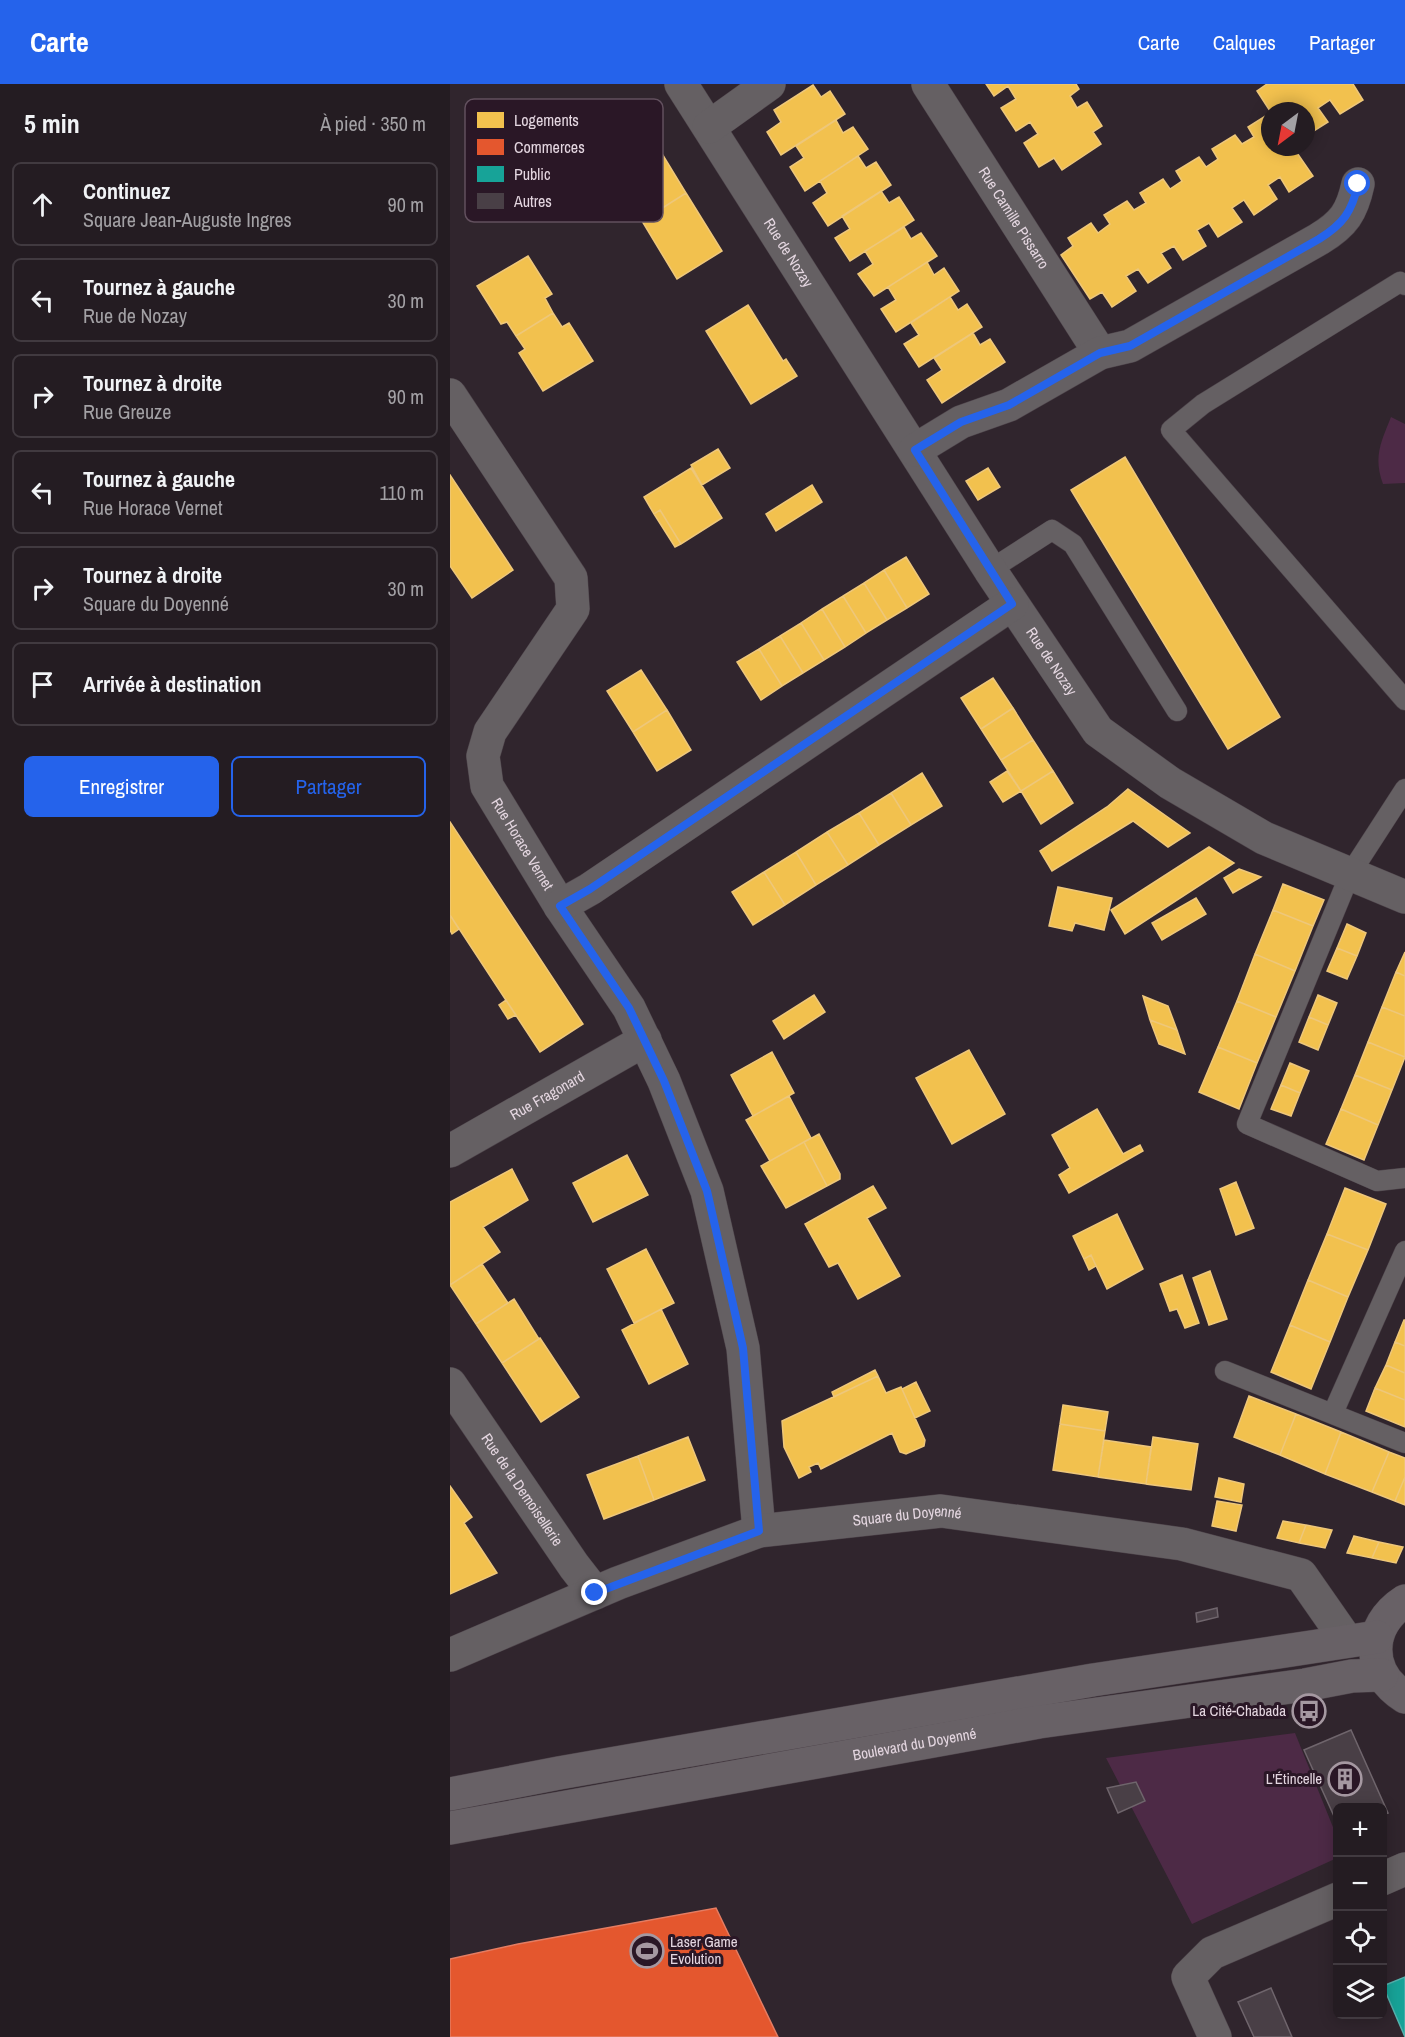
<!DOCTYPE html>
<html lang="fr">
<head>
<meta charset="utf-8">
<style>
	body { margin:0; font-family:"Archivo Narrow",sans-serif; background:#30292f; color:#f1f3f6 }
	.controls { position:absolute; right:18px; bottom:18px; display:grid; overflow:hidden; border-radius:9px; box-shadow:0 3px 15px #0003 }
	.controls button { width:54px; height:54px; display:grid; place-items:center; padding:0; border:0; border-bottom:2px solid #413a40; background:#241c22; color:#f1f3f6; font:30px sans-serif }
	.compass { position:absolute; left:811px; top:18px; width:54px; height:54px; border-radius:50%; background:#241c22; box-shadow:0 3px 15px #0003; rotate:212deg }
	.stop { position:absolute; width:18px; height:18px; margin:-14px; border:4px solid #2563eb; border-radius:50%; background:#fff }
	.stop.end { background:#2563eb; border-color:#fff; box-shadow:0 2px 6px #0008 }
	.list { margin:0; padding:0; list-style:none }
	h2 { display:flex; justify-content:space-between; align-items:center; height:78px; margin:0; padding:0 24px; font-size:26px }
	h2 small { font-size:20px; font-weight:400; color:#a3a1a5 }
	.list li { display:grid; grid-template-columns:39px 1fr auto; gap:18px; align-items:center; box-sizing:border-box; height:84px; margin:0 12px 12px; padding:0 12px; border:2px solid #413a40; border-radius:9px }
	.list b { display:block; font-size:22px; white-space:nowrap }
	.list p { margin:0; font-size:20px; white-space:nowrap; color:#a3a1a5 }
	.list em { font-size:20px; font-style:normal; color:#a3a1a5 }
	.actions { display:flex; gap:12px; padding:18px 24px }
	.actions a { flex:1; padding:14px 0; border:2px solid #2563eb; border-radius:9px; text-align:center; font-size:21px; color:#2563eb }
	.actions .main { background:#2563eb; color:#fff }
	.icon { flex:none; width:33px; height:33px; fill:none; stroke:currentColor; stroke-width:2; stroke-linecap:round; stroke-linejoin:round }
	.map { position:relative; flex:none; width:955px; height:1953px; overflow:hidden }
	header { display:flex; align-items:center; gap:36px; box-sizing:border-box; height:84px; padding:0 30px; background:#2563eb; color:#fff }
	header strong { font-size:28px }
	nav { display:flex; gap:33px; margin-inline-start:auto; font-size:21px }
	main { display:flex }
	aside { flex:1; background:#241c22 }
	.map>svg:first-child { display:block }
	.green { fill:#4d2a46 }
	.homes { fill:#f2c14e; stroke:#eec77a; stroke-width:1.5 }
	.shops { fill:#e4572e; stroke:#e47d63; stroke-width:1.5 }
	.public { fill:#17a398; stroke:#54b2ae; stroke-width:1.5 }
	.building { fill:#493f46; stroke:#6f656c; stroke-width:1.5 }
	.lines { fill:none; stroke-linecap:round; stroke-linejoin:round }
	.lane-casing { stroke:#4c4249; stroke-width:21 }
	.street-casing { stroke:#4c4249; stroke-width:34 }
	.secondary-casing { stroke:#4c4249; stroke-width:34 }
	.lane { stroke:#656063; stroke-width:20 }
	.street { stroke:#656063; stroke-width:33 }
	.secondary { stroke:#686166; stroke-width:33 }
	.route { stroke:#2563eb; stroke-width:8 }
	.labels { text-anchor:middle; stroke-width:6; stroke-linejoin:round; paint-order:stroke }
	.street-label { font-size:15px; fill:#e4d6e0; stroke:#2a1726 }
	.poi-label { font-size:15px; fill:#e4d6e0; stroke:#2a1726; text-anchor:end }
	.key { fill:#2a1726; stroke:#62505e; stroke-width:1.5 }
	.key-label { font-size:16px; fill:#e4d6e0 }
</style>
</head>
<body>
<header>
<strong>Carte</strong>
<nav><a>Carte</a><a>Calques</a><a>Partager</a></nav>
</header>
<main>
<aside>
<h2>5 min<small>À pied · 350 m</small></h2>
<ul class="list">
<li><svg class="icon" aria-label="ahead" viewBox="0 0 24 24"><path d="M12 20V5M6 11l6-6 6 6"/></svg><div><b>Continuez</b><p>Square Jean-Auguste Ingres</p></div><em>90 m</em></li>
<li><svg class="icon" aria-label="left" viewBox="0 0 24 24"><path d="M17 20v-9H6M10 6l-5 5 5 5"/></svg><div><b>Tournez à gauche</b><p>Rue de Nozay</p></div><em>30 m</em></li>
<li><svg class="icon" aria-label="right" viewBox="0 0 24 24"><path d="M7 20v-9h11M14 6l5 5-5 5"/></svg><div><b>Tournez à droite</b><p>Rue Greuze</p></div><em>90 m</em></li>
<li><svg class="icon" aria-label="left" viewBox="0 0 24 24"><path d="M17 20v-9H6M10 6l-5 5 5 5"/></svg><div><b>Tournez à gauche</b><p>Rue Horace Vernet</p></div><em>110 m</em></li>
<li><svg class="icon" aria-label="right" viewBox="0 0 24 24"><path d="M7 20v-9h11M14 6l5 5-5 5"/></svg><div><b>Tournez à droite</b><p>Square du Doyenné</p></div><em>30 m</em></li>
<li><svg class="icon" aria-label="arrive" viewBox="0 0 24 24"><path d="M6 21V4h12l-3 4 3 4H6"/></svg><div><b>Arrivée à destination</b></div></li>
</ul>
<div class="actions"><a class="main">Enregistrer</a><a>Partager</a></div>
</aside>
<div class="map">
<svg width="955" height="1953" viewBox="0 0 955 1953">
	<rect width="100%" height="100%" fill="#30252d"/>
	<path class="green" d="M941,333L955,340V399L933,400C923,373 931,358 941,333Z
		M845,1649L887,1753V1774L742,1840L656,1674Z"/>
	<path class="homes" d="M536,0H626L629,5L620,12L627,24L637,18L652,42L643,48L651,60L612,86L604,74L589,83L574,59L588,50L580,38L566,47L551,24L566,15L558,2L544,12Z
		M817,0H903L913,16L890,30L880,16L868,24L878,38L856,52V27H820L807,7Z
		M363,1L371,13L380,7L395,30L331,71L317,48L331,38L324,26Z
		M820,29V63H843L863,92L839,108L830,93L818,101L827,115L804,131L794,116L782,124L792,138L768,153L759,139L747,146L756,162L733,176L724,162L711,169L721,184L698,199L688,185L676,192L686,207L662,223L652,208L640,215L611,171L623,162L618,154L641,139L648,149L660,140L654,131L677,117L684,126L696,119L690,109L713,95L720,105L732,97L726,87L749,73L756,83L768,75L762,65L785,51L792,60L804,53L798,43Z
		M386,36L393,49L403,43L418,65L355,107L340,83L354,74L346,62Z
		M200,50L236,109L192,137L155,78Z
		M408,72L416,84L426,78L441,101L378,142L363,119L377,109L370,97Z
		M431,107L439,119L449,113L464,136L400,177L385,154L400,145L392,132Z
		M236,109L272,167L227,195L192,137Z
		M454,143L461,155L471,149L487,172L424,212L408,190L423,180L415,167Z
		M78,172L102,210L95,214L103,229L66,252L57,238L51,240L27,202Z
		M477,178L484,191L494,184L509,207L446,248L431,225L446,216L438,203Z
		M500,213L508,226L517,220L532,243L469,283L454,260L469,251L461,239Z
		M298,221L333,277L336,275L347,292L301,320L256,247Z
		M103,229L112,243L119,239L143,277L93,307L69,269L75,265L66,252Z
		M523,249L530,261L540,255L555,278L492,319L477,296L492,286L484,274Z
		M268,365L280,384L252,401L241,381Z
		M675,373L830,633L778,665L621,406Z
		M241,384L272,434L231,460L210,426L204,430L194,413Z
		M538,384L550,403L528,416L516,397Z
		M0,391L63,486L22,514L0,482Z
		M362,401L372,418L326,447L316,430Z
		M210,426L231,460L225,463L204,430Z
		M456,473L479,510L457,524L434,486Z
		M434,486L457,524L437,536L414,499Z
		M414,499L437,536L416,549L393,512Z
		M393,512L416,549L395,563L372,525Z
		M372,525L395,563L374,576L351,539Z
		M351,539L374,576L353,589L330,552Z
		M330,552L353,589L332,602L309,565Z
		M309,565L332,602L311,616L287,578Z
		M191,586L217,626L183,648L157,607Z
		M543,594L563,624L531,645L511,614Z
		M563,624L583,656L551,676L531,645Z
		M217,626L241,666L207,687L183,648Z
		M583,656L603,687L571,707L551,676Z
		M557,687L571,707L553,718L540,698Z
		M603,687L623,719L591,740L571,707Z
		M472,689L492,722L461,741L441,709Z
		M678,705L740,749L718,763L683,737L602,787L590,767L657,723Z
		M441,709L461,741L429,761L409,729Z
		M409,729L429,761L398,781L377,748Z
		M0,738L133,940L90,968L0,831Z
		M377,748L398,781L366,801L346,768Z
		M759,763L784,779L675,850L661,826Z
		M346,768L366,801L335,821L314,788Z
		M789,785L811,793L783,809L774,794Z
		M314,788L335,821L303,841L282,808Z
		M833,800L874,816L863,842L823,826Z
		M608,803L662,814L654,846L625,839L622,847L599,842Z
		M746,814L756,830L712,856L702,839Z
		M823,826L863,842L845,887L805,870Z
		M0,831L9,845L2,850L0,846Z
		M897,840L916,849L907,872L887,864Z
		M887,864L907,872L897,895L877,887Z
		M955,868V892L946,888Z
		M805,870L845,887L826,933L787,917Z
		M946,888L955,892V932L932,923Z
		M364,911L375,928L334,955L323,937Z
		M868,911L887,919L878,941L859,933Z
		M693,912L718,922L727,946L700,936Z
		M56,916L66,931L58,935L49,921Z
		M787,917L826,933L807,979L768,963Z
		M932,923L955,932V973L918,958Z
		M859,933L878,941L868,966L849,958Z
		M700,936L727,946L735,970L709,960Z
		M918,958L955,973L942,1006L905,991Z
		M768,963L807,979L789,1025L749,1008Z
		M519,966L555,1030L502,1060L466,994Z
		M322,968L344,1009L303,1032L281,991Z
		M840,979L859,987L850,1009L831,1001Z
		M905,991L942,1006L928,1041L891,1025Z
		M831,1001L850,1009L841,1032L821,1025Z
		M339,1012L361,1054L320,1077L296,1036Z
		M647,1025L673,1070L690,1061L693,1067L619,1109L609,1091L620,1084L602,1051Z
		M891,1025L928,1041L914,1076L876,1060Z
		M369,1050L390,1090V1095L377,1102L354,1058Z
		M354,1058L377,1102L336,1124L311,1082Z
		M177,1071L198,1111L143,1138L123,1099Z
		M62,1085L78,1116L33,1143L50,1168L0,1201V1118Z
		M786,1098L804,1144L786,1151L770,1105Z
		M423,1102L436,1124L417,1134L450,1192L408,1215L388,1179L379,1183L355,1140Z
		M895,1104L936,1120L918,1166L877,1150Z
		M667,1130L693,1185L657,1205L641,1171L634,1175L623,1152Z
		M877,1150L918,1166L898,1213L858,1196Z
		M196,1165L224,1219L184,1239L157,1185Z
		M641,1171L646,1182L639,1186L634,1175Z
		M32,1180L58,1219L26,1240L0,1201Z
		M760,1187L777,1235L759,1241L743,1194Z
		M732,1191L749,1239L735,1244L727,1225L720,1227L710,1200Z
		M858,1196L898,1213L880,1258L840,1241Z
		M64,1215L89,1255L52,1279L26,1240Z
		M211,1225L238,1280L199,1300L172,1246Z
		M954,1236H955V1262L945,1258Z
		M840,1241L880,1258L861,1305L821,1288Z
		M90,1254L129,1313L91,1338L52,1279Z
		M945,1258L955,1262V1289L936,1281Z
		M936,1281L955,1289V1316L925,1304Z
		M425,1286L428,1292L384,1313L382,1308Z
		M428,1292L436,1309L451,1303L475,1356L474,1362L456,1370L450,1368L442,1349L371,1385L368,1379L359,1383L361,1388L349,1394L334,1363L332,1337Z
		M466,1298L480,1327L465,1334L452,1305Z
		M925,1304L955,1316V1343L916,1327Z
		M799,1312L846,1330L830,1371L784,1353Z
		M613,1321L658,1328L655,1347L610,1340Z
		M846,1330L891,1348L875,1390L830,1371Z
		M610,1340L655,1347L648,1393L603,1386Z
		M891,1348L939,1368L922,1408L875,1390Z
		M238,1353L255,1396L204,1416L188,1372Z
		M703,1353L748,1360L741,1406L696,1400Z
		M654,1356L701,1363L696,1400L648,1393Z
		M939,1368L955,1374V1393L945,1417L922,1408Z
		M188,1372L204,1416L154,1435L137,1391Z
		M955,1393V1421L945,1417Z
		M769,1394L794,1400L791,1418L765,1413Z
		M0,1402L22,1433L14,1439L47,1489L0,1510Z
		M767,1417L792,1421L786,1447L762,1442Z
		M833,1437L856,1441L849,1459L827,1454Z
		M856,1441L882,1446L875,1464L849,1459Z
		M904,1452L929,1458L922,1474L897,1469Z
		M929,1458L953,1463L946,1479L922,1474Z"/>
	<path class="shops" d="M266,1824L328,1953H0V1875L68,1860Z"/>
	<path class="public" d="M955,1893V1953L933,1902Z"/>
	<path class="building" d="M767,1524L768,1533L747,1538L746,1529Z
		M870,1620L871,1630L849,1633L848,1623Z
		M901,1646L938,1729L932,1731V1724H888V1741L854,1666Z
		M686,1698L695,1717L668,1729L657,1704Z
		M821,1904L842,1953H804L788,1918Z"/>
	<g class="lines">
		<g class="lane-casing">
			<path id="lane" d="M955,201L950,198L753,320L721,346L955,616
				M540,486L602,446L623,460L727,627
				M955,705L900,790L797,1040L927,1097L955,1094
				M775,1287L955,1359
				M883,1329L955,1167"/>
		</g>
		<g class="street-casing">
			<g id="street">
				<path id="s1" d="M231,0L540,486L648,647L720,699L814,754L955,813"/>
				<path id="s2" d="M478,0L650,269"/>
				<path d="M259,43L319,0"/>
				<path id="s3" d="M0,311L121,494L123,525L40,648L33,672L37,702L110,822L179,924L214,997L257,1107L293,1264L309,1447"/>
				<path d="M465,366L511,338L559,321L650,269L680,262L869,155C894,140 902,128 908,100"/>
				<path d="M110,822L140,805L562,520"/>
				<path id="s4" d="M0,1067L195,956"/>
				<path id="s5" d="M0,1300L124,1482L145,1509"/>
				<path id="s6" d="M0,1571L168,1499L309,1447L491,1427L732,1460L851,1491L897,1557"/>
				<path d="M932,1795L955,1785"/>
				<path d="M765,1953L738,1893L762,1869L888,1815"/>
			</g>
		</g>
		<g class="secondary-casing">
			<g id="secondary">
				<path d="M955,1517C916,1542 916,1589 955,1613"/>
				<path d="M0,1710L109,1689L643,1596L927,1553"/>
				<path id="s7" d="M0,1744L589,1638L855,1601L902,1592L932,1591"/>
			</g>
		</g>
		<use href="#lane" class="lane"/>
		<use href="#street" class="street"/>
		<use href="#secondary" class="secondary"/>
	</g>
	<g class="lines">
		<path class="route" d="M145,1509L309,1447L293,1264L257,1107L214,997L179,924L110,822L140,805L562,520L465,366L511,338L559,321L650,269L680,262L869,155C893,140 902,128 908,100"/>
	</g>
	<defs>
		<g id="bus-ring" transform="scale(1.725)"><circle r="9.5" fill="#2a1726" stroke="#a598a1" stroke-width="1.5"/><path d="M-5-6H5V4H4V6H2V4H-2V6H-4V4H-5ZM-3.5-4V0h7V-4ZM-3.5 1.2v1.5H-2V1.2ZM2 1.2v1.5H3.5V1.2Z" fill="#a598a1"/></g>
		<g id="building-ring" transform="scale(1.725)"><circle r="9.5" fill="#2a1726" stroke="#a598a1" stroke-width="1.5"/><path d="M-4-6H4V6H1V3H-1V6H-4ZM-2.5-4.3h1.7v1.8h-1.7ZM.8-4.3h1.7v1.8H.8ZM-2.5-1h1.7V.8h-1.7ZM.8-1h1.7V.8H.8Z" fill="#a598a1"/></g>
		<g id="stadium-ring" transform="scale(1.725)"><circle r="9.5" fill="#2a1726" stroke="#a598a1" stroke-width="1.5"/><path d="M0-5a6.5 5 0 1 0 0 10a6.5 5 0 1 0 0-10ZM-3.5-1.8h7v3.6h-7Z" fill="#a598a1"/></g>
	</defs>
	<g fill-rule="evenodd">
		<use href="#bus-ring" x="859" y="1627"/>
		<use href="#building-ring" x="895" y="1695"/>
		<use href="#stadium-ring" x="197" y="1867"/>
	</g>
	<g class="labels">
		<g class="street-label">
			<text dy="5" stroke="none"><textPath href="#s2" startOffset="159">Rue Camille Pissarro</textPath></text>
			<text dy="5" stroke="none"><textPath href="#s1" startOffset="200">Rue de Nozay</textPath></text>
			<text dy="5" stroke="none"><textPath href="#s1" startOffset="686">Rue de Nozay</textPath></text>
			<text dy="5" stroke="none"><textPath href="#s3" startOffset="522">Rue Horace Vernet</textPath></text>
			<text dy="5" stroke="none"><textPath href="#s4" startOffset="112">Rue Fragonard</textPath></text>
			<text dy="5" stroke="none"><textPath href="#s5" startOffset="128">Rue de la Demoisellerie</textPath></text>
			<text dy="5" stroke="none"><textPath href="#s6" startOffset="482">Square du Doyenné</textPath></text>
			<text dy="5" stroke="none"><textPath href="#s7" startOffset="472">Boulevard du Doyenné</textPath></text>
		</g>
		<g class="poi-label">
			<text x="836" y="1632">La Cité-Chabada</text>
			<text x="872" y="1700">L'Étincelle</text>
			<text x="220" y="1863" text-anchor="start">Laser Game<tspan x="220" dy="17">Evolution</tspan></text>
		</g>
	</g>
	<rect x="15" y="15" width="198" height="123" rx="9" class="key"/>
	<rect x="27" y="28" width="27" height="16" fill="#f2c14e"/>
	<rect x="27" y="55" width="27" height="16" fill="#e4572e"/>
	<rect x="27" y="82" width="27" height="16" fill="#17a398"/>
	<rect x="27" y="109" width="27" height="16" fill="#493f46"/>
	<g class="key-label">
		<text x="64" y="42">Logements</text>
		<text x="64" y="69">Commerces</text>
		<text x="64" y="96">Public</text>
		<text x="64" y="123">Autres</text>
	</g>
</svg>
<div class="controls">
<button>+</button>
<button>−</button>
<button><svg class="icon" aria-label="locate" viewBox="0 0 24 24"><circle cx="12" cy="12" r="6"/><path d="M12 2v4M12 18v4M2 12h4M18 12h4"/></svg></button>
<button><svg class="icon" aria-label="layers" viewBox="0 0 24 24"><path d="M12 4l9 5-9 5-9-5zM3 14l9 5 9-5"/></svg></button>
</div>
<svg class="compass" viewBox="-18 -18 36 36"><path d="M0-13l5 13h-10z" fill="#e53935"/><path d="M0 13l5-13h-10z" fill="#a3a1a5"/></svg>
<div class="stop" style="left:908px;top:100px"></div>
<div class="stop end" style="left:145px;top:1509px"></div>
</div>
</main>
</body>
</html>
